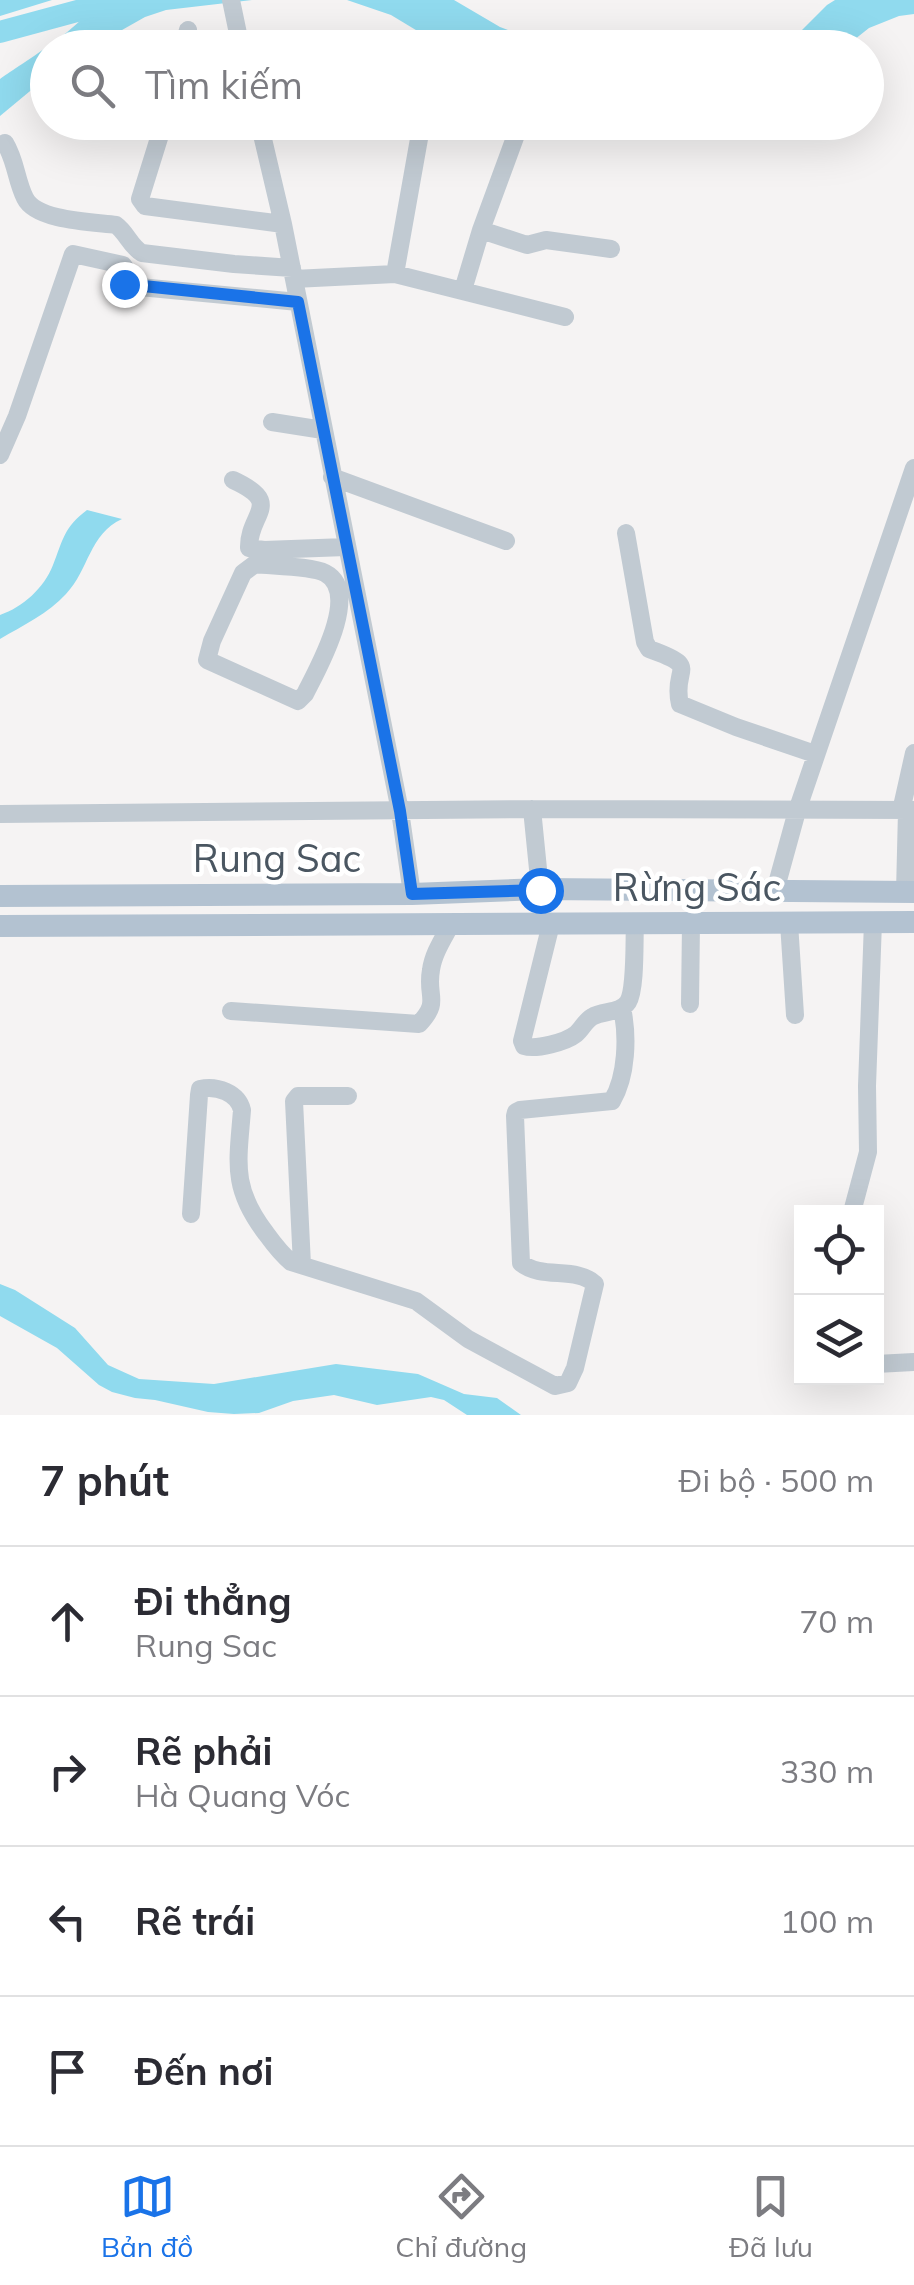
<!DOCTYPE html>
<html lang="vi">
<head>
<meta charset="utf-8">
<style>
	body { margin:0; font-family:Mulish,sans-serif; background:#f2f2f3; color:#2b2b33 }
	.controls { position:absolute; right:30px; bottom:30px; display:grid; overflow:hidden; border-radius:0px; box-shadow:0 10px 40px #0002 }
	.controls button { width:90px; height:90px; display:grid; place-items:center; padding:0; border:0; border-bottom:2px solid #e1e1e2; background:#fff; color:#2b2b33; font:50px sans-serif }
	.stop { position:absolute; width:30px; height:30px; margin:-22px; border:8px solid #1a73e8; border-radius:50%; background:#fff }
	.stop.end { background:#1a73e8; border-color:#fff; box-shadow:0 2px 10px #0008 }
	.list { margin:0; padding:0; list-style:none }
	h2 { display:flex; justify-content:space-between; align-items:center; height:130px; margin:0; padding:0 40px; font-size:42px }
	h2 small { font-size:32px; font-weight:400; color:#7c7c81 }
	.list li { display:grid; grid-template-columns:65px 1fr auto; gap:30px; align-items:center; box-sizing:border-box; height:150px; padding:0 40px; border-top:2px solid #e1e1e2 }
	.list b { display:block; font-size:38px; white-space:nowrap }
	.list p { margin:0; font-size:32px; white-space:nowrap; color:#7c7c81 }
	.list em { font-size:32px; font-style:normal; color:#7c7c81 }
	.icon { flex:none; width:55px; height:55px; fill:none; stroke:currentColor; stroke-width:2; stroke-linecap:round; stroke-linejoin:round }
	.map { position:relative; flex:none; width:914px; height:1415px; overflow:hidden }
	.search { position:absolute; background:#fff; box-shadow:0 10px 40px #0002; left:30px; right:30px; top:30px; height:110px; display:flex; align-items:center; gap:25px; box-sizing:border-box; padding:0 35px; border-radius:55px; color:#7c7c81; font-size:38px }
	.sheet { height:730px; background:#fff }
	nav { display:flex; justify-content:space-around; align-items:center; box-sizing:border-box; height:140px; border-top:2px solid #e1e1e2; background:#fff; font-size:28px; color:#7c7c81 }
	nav a { display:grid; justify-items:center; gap:5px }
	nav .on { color:#1a73e8 }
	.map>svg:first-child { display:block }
	.water { fill:#90daee }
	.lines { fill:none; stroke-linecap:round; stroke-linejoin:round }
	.river { stroke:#90daee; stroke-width:22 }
	.minor { stroke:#c1cad2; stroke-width:18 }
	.major { stroke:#b3c2d1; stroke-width:22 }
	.route { stroke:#1a73e8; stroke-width:12 }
	.labels { text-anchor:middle; stroke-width:9; stroke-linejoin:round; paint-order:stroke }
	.street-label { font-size:38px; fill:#4a5661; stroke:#fff }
</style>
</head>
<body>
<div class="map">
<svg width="914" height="1415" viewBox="0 0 914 1415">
	<rect width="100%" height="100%" fill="#f5f3f3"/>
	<path class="water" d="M0,0H52L0,16Z
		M95,0H252L166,10L145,17L92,47L48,48L47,77L0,116V79C22,63 90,23 95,0Z
		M347,0H454L500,27L553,47H444L391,15Z
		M835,0H914V14L899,16L869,28L845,47H785L827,5Z
		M625,123L752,122V123L724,128L696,129L672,135Z
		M87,510L122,519C89,534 89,570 66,594C49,613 22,626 0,639V615C23,607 44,588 53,565C63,540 64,527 87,510Z
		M0,1284L15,1290L75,1328L108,1365L139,1379L214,1384L336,1364L418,1374L464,1394L497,1398L521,1415H467L444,1400L431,1397L377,1405L334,1395L293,1401L259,1413L234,1414L208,1412L155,1400L135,1398L112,1392L99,1385L57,1348L0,1316Z"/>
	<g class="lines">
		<path class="river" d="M0,32L118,0"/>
		<path class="minor" d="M231,0L241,48
			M183,48L188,30
			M164,122L140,199L145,206L283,224
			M259,122L283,224L400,811L412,894
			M5,143C16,161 16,180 25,198C36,221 93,222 116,225C127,233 130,246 142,253L234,264L292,268
			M481,230L527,245L546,240L611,249
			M395,274L422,122
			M294,279L395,274L565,317
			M463,290L481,230L520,124
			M272,422L323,430
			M0,455L17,416L73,254L123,265L125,268L123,282L129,286L298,302
			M332,477L506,541
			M233,480C285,504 248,513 249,548L264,550L346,547
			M626,533L645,642L649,649C703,668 671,667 680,704L736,727L815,754
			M255,564C272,566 312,566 325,573C362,592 317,670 305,694L298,701L207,660L212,641L243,573Z
			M532,809L540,889
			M901,811L914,753
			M0,814L532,809L914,810
			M775,891L797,811L914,468
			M905,892L907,811
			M789,923L795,1015
			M551,924L522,1041L524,1046C536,1050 566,1042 576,1034C582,1029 585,1021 592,1017C603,1010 620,1014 628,1002C636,989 634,940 635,923
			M690,1004L691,923
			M231,1011L419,1024C441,1001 426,997 431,970C433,954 443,939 451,924
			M852,1212L868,1152L867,1086L873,922
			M191,1214L199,1095L200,1089C217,1085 238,1093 242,1110C238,1162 231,1187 265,1232C273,1243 280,1253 291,1262L416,1301L468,1339L555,1386L568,1383L575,1368L595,1284C576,1266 542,1280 521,1263L515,1116L516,1112L520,1110L612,1101C627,1076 628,1036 622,1008
			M302,1265L294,1101L298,1096H348
			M876,1364L914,1362"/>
		<path class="major" d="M0,896L412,894L540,889L914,892
			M0,926L914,922"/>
	</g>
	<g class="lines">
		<path class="route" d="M124,284L298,302L400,811L412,894L540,890"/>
	</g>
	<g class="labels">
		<g class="street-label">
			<text x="277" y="872">Rung Sac</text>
			<text x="697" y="901">Rừng Sác</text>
		</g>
	</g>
</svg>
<div class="controls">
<button><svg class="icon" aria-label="locate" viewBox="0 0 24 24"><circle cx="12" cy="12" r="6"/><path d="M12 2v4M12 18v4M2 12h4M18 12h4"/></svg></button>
<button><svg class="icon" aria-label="layers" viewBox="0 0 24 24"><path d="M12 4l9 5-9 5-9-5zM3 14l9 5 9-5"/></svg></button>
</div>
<div class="stop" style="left:540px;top:890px"></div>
<div class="stop end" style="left:124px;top:284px"></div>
<div class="search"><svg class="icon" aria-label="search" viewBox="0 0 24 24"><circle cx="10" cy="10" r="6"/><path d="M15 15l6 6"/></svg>Tìm kiếm</div>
</div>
<section class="sheet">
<h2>7 phút<small>Đi bộ · 500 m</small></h2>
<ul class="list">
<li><svg class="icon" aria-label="ahead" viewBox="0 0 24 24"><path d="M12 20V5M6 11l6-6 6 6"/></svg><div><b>Đi thẳng</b><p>Rung Sac</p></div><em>70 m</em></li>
<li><svg class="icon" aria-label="right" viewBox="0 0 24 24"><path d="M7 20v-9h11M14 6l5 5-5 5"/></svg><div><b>Rẽ phải</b><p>Hà Quang Vóc</p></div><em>330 m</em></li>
<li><svg class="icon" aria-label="left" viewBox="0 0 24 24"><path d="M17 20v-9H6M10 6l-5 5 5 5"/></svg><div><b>Rẽ trái</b></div><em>100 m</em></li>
<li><svg class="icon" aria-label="arrive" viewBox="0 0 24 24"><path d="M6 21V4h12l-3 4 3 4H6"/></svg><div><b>Đến nơi</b></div></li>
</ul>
</section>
<nav>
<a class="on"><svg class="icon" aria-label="map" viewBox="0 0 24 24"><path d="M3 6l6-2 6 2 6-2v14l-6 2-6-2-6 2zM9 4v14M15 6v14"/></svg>Bản đồ</a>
<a><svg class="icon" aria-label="directions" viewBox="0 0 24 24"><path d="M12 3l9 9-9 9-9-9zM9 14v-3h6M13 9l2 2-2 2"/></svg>Chỉ đường</a>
<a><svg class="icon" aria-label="saved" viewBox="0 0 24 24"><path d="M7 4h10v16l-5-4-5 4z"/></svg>Đã lưu</a>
</nav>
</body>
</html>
